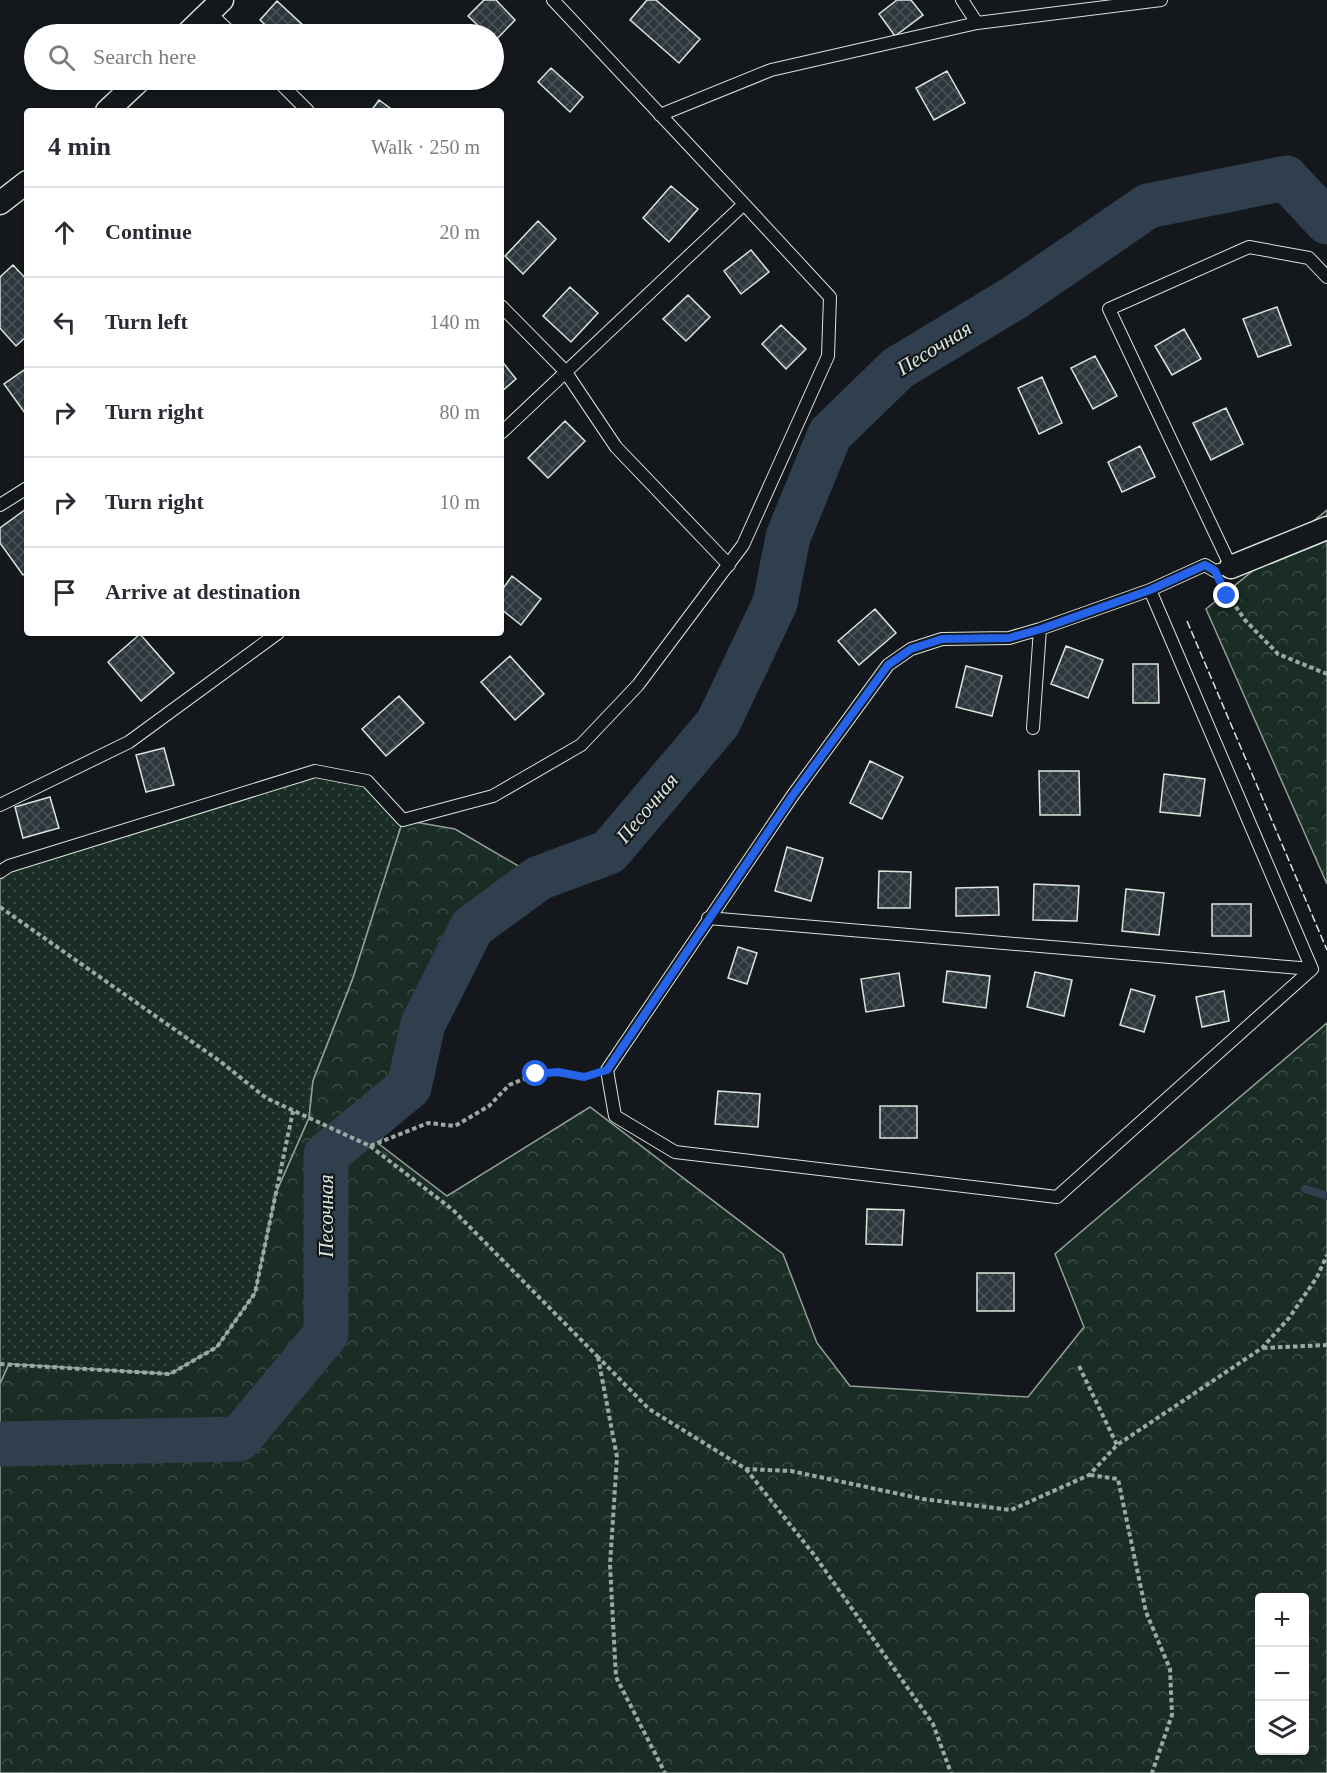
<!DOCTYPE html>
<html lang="en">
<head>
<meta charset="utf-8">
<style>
	body { margin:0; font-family:Georgia,serif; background:#f7f7f7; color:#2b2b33 }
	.controls { position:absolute; right:18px; bottom:18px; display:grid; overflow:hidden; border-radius:6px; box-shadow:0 2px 4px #0004 }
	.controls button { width:54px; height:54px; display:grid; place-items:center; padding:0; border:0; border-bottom:2px solid #e1e1e2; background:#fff; color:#2b2b33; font:30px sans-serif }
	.stop { position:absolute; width:18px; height:18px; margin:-14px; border:4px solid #2563eb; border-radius:50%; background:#fff }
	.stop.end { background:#2563eb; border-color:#fff; box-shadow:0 2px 6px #0008 }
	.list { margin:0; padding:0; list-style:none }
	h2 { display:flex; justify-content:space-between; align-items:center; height:78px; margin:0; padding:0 24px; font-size:26px }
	h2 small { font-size:20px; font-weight:400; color:#7c7c81 }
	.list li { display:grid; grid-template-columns:39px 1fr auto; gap:18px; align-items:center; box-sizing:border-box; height:90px; padding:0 24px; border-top:2px solid #e1e1e2 }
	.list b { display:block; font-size:22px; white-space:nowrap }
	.list em { font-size:20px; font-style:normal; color:#7c7c81 }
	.icon { flex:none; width:33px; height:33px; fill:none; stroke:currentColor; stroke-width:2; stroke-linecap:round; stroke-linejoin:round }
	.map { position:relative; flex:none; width:1327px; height:1773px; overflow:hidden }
	.search { position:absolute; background:#fff; box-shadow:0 2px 4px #0004; left:24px; top:24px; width:480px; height:66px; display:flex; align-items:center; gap:15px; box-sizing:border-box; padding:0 21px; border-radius:33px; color:#7c7c81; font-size:22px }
	.panel { position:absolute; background:#fff; box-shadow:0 2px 4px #0004; left:24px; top:108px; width:480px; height:528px; border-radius:6px }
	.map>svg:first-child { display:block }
	.grass { fill:url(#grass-dots); stroke:#939e99; stroke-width:1.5 }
	.forest { fill:url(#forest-crowns); stroke:#939e99; stroke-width:1.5; fill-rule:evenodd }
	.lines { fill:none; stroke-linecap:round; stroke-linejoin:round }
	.stream { stroke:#2f3f4d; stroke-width:8 }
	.river { stroke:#2f3f4d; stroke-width:45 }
	.building { fill:url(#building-cross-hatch); stroke:#d8e6dc; stroke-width:1.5 }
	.service-casing { stroke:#d8e6dc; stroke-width:14 }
	.minor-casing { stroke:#d8e6dc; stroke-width:25 }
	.path { stroke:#9da8a2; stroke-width:4; stroke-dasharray:4.5 3; stroke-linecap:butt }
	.service { stroke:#14181c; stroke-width:12 }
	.minor { stroke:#14181c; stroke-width:22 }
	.fence { stroke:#d8e6dc; stroke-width:1.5; stroke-dasharray:8 3; stroke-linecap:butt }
	.route { stroke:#2563eb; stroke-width:8 }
	.labels { text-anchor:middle; stroke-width:4.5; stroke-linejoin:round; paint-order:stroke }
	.water-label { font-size:21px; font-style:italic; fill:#d8e6dc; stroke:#14181c }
</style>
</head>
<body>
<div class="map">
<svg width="1327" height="1773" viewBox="0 0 1327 1773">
	<defs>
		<pattern id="grass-dots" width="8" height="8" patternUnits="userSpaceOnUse" patternTransform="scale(1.5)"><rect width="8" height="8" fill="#1a2d24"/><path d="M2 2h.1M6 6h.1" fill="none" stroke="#3b4b43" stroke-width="1.8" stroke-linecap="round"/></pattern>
		<pattern id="forest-crowns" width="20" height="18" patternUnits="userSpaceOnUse" patternTransform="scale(1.5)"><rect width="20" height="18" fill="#1a2d24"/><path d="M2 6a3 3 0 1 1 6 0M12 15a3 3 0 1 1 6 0" fill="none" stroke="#3b4b43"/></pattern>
		<pattern id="building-cross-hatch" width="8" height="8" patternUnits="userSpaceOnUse" patternTransform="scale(1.5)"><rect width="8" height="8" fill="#2c363c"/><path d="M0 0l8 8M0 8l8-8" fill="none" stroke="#4a5358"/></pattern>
	</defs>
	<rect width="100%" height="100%" fill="#14181c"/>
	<path class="grass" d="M315,771L367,781L403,820L353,978L313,1081L309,1118L276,1193L255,1293L217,1347L170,1374L9,1364L0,1384V872Z"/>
	<path class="forest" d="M1327,510V884L1206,609Z
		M403,820L455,829L539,878L471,927L423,1024L409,1087L379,1144L447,1196L590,1107L783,1254L817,1343L850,1386L1028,1397L1084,1327L1055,1254L1327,1023V1773H0V1384L9,1364L170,1374L217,1347L255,1293L276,1193L309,1118L313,1081L353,978ZM1260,1598H1304V1750H1260Z"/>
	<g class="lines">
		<path class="stream" d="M1305,1189L1327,1196"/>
		<path class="river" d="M0,1444L239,1439L326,1334V1155L409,1087L423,1024L472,927L539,878L609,852L718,723L775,603L788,537L830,434L898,368L1014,298L1148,206L1286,178L1327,222"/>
	</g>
	<path class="building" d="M484,0H496L515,20L494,42V34H487L468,16Z
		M647,0H656L700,39L679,63L630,20Z
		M897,0H911L923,15L895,36L879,14Z
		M277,1L304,26L296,34H275L260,20Z
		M551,68L583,97L570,112L538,82Z
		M947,71L965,103L934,120L916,88Z
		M379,100L394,111H371Z
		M671,186L698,209L669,242L643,218Z
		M538,221L556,239L523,274L505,256Z
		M751,250L769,272L741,294L724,271Z
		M13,265L27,280V336L16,346L0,328V277Z
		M570,287L598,313L571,342L543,316Z
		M688,295L710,317L686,341L663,319Z
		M1277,307L1291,345L1258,357L1243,319Z
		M781,325L806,349L786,369L762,344Z
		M1184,329L1201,359L1172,375L1155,346Z
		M1095,356L1117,396L1093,409L1071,368Z
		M501,360L516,379L501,392Z
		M27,368V416L4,384Z
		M1042,377L1062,423L1039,434L1018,388Z
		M1226,408L1243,444L1211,460L1193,423Z
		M565,421L585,441L548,478L528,458Z
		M1140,446L1155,477L1122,492L1108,462Z
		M26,509L27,572L23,575L0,543V528Z
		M512,576L541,599L521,625L501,609V591Z
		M875,609L896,633L859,665L838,641Z
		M140,634L174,673L141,701L108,662Z
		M1066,646L1103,660L1088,698L1051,684Z
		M510,656L544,694L515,720L481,682Z
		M1133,664H1158L1159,703H1133Z
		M966,666L1002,676L992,716L956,707Z
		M399,696L424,723L386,756L362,729Z
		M164,748L174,785L146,792L136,755Z
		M870,761L903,777L882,819L850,803Z
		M1039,771H1079L1080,815H1040Z
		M1164,774L1205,779L1200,816L1160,812Z
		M50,797L59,828L23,838L15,807Z
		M787,847L823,858L811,901L775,891Z
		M879,871L911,872L910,908H878Z
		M1034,884L1079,886L1077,921L1033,920Z
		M998,887L999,915L956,916V888Z
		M1126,889L1164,893L1159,935L1122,931Z
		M1212,904H1251V936H1212Z
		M738,947L757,953L747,984L728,978Z
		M947,971L990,976L986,1008L943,1002Z
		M1035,972L1072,980L1064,1016L1027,1007Z
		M899,973L904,1006L866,1012L861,979Z
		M1131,989L1155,996L1144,1032L1120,1025Z
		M1224,991L1229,1021L1202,1027L1196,997Z
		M718,1091L760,1094L758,1127L715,1124Z
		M880,1106H917V1138H880Z
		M867,1209L904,1210L902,1245L866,1244Z
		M977,1273H1014V1311H977Z"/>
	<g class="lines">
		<g class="service-casing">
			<path id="service" d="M210,13L232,34
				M977,23L1161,0
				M277,80L308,111
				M660,115L771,70L977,23L962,0
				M501,306L565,371L616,447L729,565
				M501,433L744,204L553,0
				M0,505L27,488
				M1150,590L1312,969L1057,1197L675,1152L615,1116L607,1070L793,795L888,665L911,649L942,639L1009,638L1040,629L1150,590L1205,565L1215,571L1231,567L1109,309L1249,247L1309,258L1327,277
				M1033,728L1040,629
				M0,805L129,742L278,633
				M0,872L9,866L315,771L367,781L403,820L493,796L581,745L638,685L743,545L828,356L830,297L744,204
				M708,918L1312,969"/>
		</g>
		<g class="minor-casing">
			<path id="minor" d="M187,34L222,0
				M107,111L140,80
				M0,203L27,182
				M1231,567L1327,528"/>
		</g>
		<path class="path" d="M1223,588L1245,620L1278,654L1327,674
			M0,907L221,1062L266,1098L370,1146L428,1123L455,1126L489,1106L509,1085L536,1074L558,1072L584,1077L589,1076
			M370,1146L453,1210L598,1357
			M1263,1348L1327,1345
			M597,1356L649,1409L746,1469L791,1471L923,1499L1011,1510L1089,1475L1117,1445L1262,1348L1289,1318L1317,1277L1327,1255
			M598,1357L617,1457L610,1565L616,1677L665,1773
			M0,1364L170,1374L217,1347L255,1293L293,1111
			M1079,1366L1117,1445
			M746,1469L815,1556L933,1724L951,1773
			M1090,1475L1118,1479L1146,1612L1170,1669L1172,1715L1152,1773"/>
		<use href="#service" class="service"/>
		<use href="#minor" class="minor"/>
		<path class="fence" d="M1187,621L1327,950"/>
	</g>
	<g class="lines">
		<path class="route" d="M536,1074L558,1072L584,1077L607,1070L793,795L888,665L911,649L942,639L1009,638L1041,629L1150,590L1205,565L1215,571L1227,596"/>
	</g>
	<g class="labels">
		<g class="water-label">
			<text transform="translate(934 348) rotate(-32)" y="7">Песочная</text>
			<text transform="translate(647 808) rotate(-50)" y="7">Песочная</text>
			<text transform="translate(326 1216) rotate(-90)" y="7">Песочная</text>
		</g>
	</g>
</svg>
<div class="controls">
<button>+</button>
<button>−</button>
<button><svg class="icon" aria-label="layers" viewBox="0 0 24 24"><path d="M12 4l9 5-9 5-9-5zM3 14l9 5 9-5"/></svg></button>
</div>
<div class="stop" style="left:536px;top:1074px"></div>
<div class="stop end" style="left:1227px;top:596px"></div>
<div class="search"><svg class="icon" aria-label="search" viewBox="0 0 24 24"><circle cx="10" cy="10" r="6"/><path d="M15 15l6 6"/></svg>Search here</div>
<section class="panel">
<h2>4 min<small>Walk · 250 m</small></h2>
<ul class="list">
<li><svg class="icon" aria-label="ahead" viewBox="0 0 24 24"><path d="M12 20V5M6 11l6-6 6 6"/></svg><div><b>Continue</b></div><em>20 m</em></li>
<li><svg class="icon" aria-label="left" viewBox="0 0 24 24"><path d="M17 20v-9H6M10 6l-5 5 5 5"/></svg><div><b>Turn left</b></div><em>140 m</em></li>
<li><svg class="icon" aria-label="right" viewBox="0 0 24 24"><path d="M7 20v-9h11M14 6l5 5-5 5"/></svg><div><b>Turn right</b></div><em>80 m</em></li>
<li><svg class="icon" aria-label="right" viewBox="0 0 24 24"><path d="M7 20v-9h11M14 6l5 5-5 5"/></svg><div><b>Turn right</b></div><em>10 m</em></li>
<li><svg class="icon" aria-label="arrive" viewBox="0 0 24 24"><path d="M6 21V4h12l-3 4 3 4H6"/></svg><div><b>Arrive at destination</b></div></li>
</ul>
</section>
</div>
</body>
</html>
